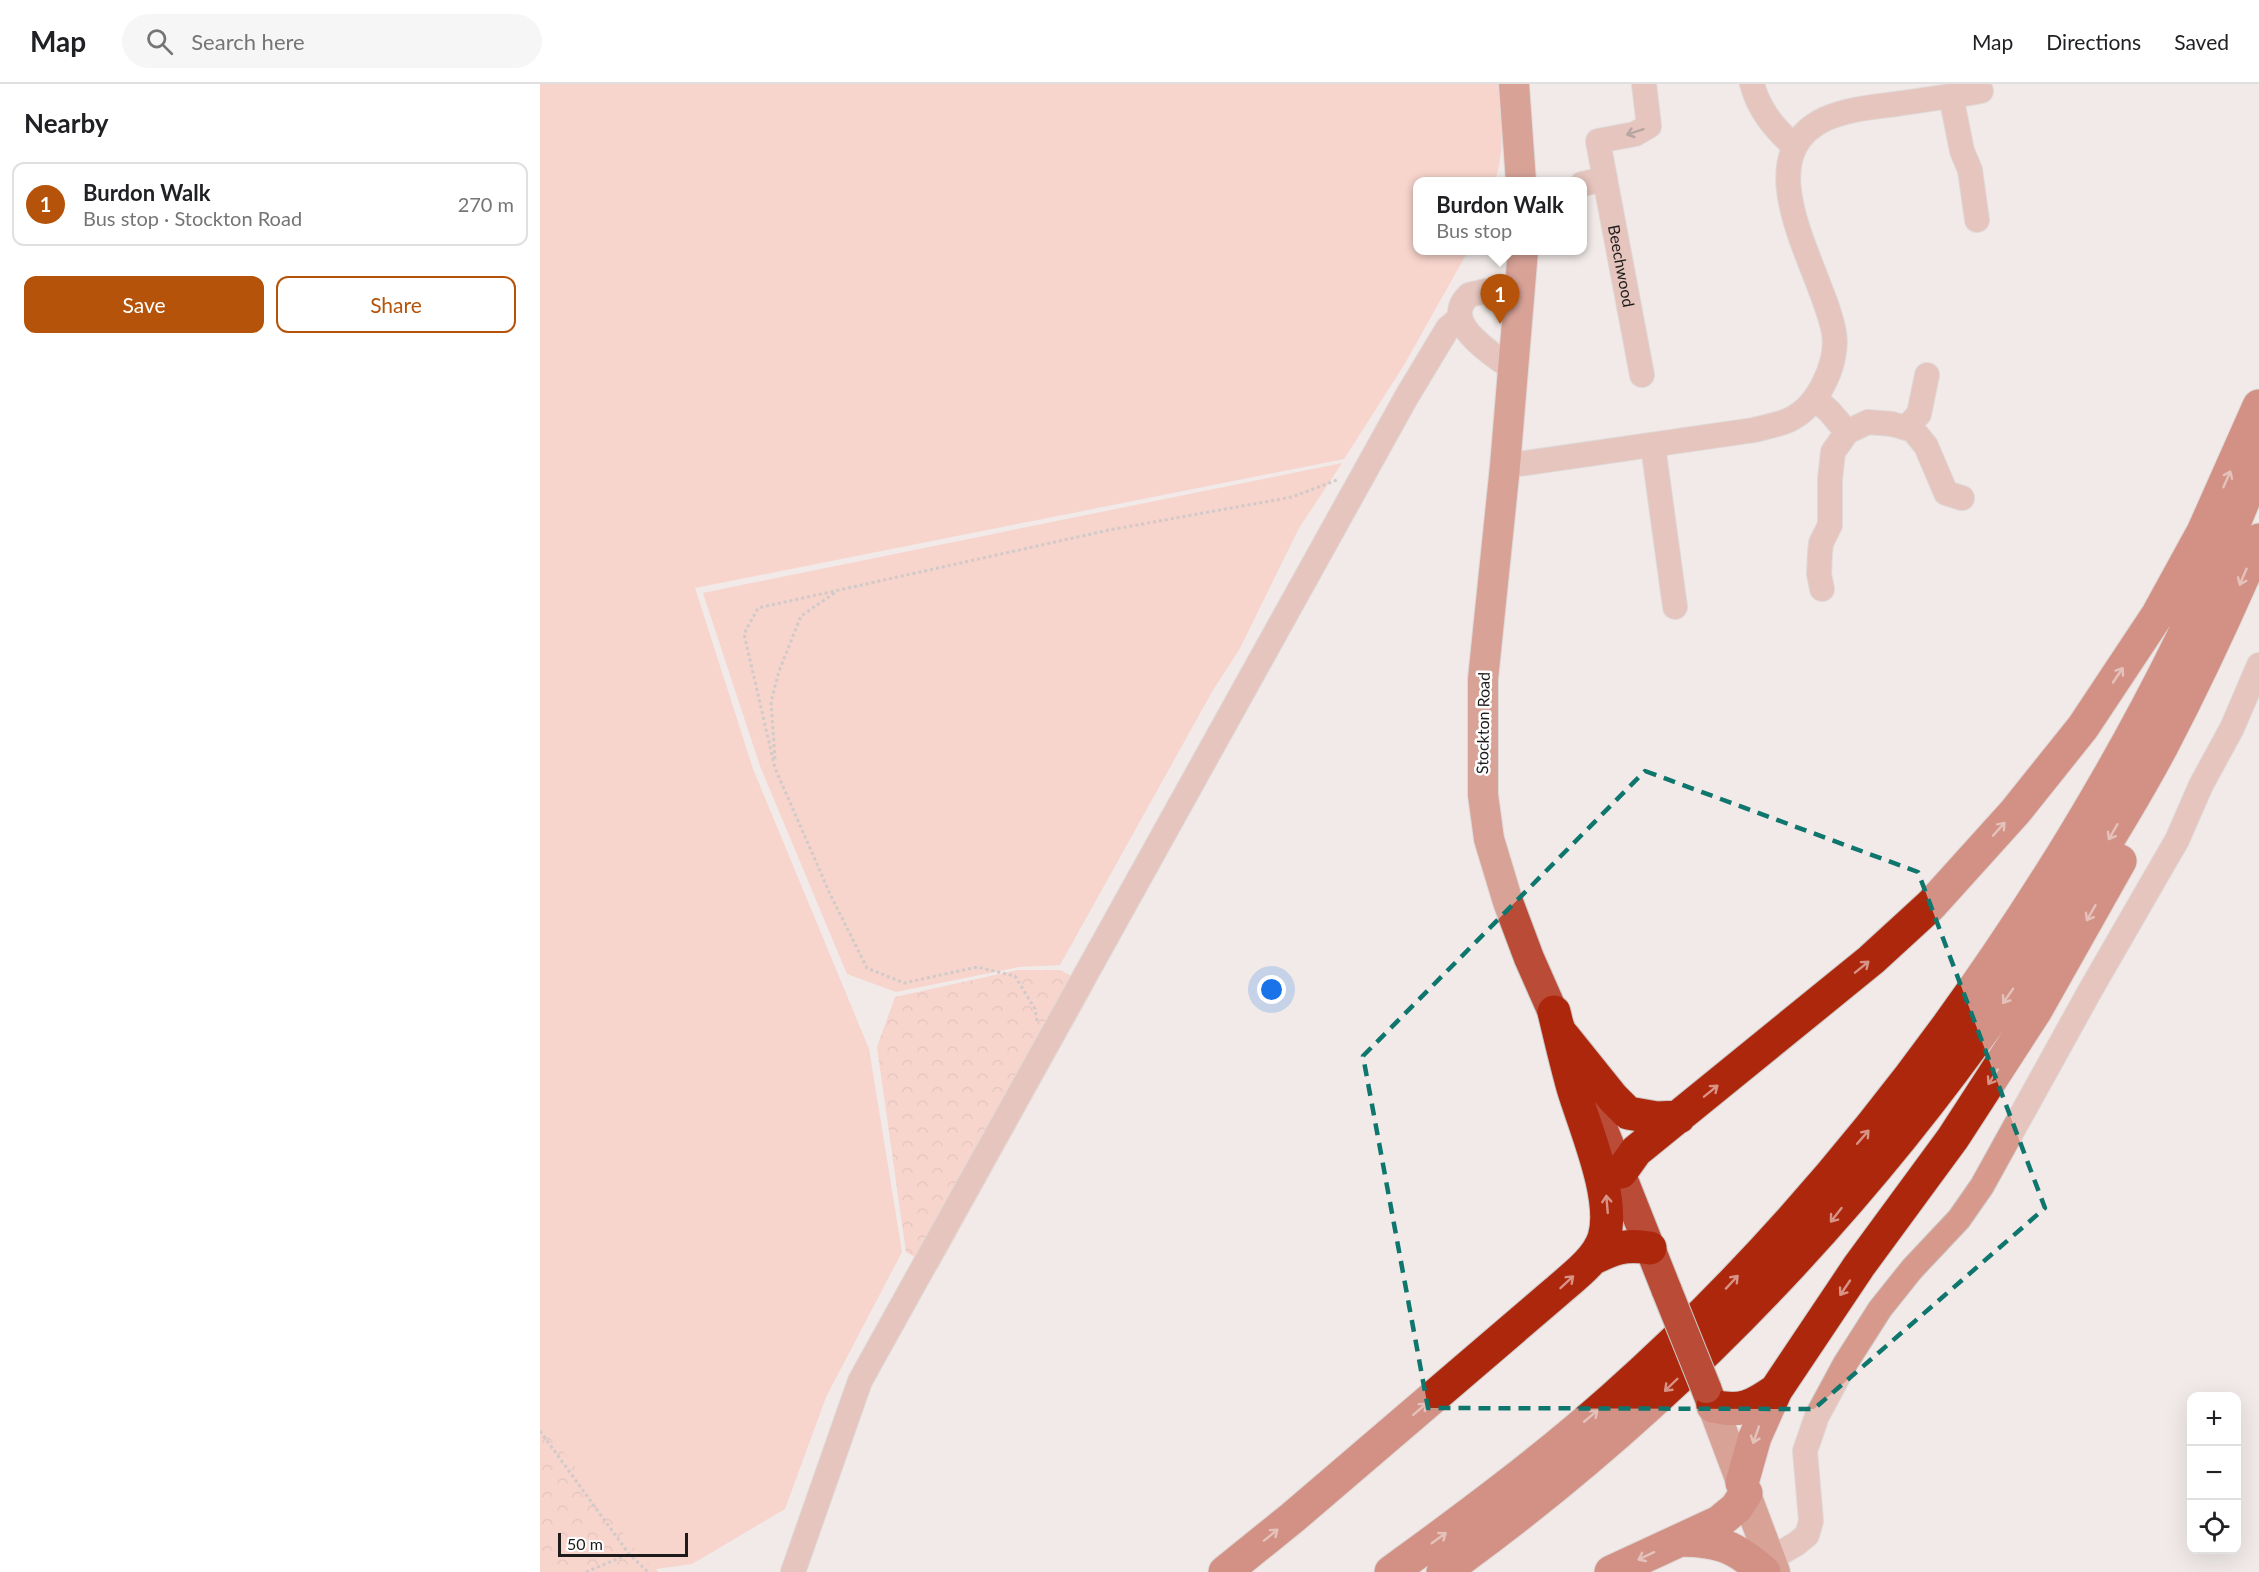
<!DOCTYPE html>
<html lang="en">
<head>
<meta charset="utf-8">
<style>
	body { margin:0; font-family:Lato,sans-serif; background:#f6f6f6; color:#202124 }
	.controls { position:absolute; right:18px; bottom:18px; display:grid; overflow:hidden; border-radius:12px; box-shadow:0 6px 24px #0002 }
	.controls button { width:54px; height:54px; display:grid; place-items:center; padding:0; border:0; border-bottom:2px solid #e0e0e0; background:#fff; color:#202124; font:30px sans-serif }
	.scale { position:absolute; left:18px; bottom:15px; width:130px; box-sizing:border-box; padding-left:6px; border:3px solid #1e1b1b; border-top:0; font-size:16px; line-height:21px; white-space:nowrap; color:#1e1b1b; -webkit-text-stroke:4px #fff; paint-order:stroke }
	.you { position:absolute; left:732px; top:906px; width:21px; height:21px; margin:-15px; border:4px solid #fff; border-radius:50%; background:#1a73e8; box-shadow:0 0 0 9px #1a73e833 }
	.badge { display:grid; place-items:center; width:39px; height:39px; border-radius:50%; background:#b45309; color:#fff; font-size:20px; font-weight:700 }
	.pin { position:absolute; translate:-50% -50px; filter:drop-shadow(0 2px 3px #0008) }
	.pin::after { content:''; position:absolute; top:32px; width:21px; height:18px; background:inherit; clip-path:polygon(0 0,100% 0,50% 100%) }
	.popup { position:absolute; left:873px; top:93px; width:174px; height:78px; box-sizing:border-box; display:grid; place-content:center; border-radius:12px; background:#fff; filter:drop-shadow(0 2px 4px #0005); font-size:20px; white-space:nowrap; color:#757577 }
	.popup b { font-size:22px; color:#202124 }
	.popup::after { content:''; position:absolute; left:50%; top:100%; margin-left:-12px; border:12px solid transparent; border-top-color:#fff }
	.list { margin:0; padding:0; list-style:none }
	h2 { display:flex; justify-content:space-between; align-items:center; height:78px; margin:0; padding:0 24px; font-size:26px }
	h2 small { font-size:20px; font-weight:400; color:#757577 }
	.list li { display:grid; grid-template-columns:39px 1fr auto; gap:18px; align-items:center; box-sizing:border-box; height:84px; margin:0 12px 12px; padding:0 12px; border:2px solid #e0e0e0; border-radius:12px }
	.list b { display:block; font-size:22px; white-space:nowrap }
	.list p { margin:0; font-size:20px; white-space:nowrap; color:#757577 }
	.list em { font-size:20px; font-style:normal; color:#757577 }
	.actions { display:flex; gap:12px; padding:18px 24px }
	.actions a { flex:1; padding:14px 0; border:2px solid #b45309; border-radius:12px; text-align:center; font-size:21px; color:#b45309 }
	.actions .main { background:#b45309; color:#fff }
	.icon { flex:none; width:33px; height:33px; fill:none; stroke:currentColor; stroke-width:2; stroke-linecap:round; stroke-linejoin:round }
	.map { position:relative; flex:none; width:1719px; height:1488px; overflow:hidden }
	header { display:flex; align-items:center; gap:36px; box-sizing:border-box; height:84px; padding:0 30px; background:#fff; border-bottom:2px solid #e0e0e0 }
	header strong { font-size:28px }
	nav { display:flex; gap:33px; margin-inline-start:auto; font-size:21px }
	.search { width:420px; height:54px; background:#f6f6f6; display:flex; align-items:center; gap:15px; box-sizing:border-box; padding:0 21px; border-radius:33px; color:#757577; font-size:22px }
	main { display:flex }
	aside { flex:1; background:#fff }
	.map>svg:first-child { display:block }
	.green { fill:#febaac }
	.forest { fill:url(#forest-crowns) }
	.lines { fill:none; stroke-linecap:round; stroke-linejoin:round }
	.minor-casing { stroke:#cbc5c3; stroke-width:26 }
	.major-casing { stroke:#cbc5c3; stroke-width:32 }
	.highway-casing { stroke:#cbc5c3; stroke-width:35 }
	.path { stroke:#aba5a4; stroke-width:3; stroke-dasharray:3 3; stroke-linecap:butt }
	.minor { stroke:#d7998b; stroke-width:24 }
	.major { stroke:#ba4c37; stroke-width:30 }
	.highway { stroke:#ad270c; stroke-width:33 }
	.major-bridge-casing { stroke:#cbc5c3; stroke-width:32; stroke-linecap:butt }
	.major-bridge { stroke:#ba4c37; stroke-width:30 }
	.oneway { stroke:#71544d }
	.oneway2 { stroke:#d69386 }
	.marked { fill:none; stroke:#0f766e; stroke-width:4.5; stroke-dasharray:12 8; stroke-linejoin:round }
	.labels { text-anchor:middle; stroke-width:5; stroke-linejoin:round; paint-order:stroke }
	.street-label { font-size:16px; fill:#1e1b1b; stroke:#fff }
</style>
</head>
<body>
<header>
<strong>Map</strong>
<div class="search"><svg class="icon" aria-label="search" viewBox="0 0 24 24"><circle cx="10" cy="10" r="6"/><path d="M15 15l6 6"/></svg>Search here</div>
<nav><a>Map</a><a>Directions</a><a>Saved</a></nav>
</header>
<main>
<aside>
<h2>Nearby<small></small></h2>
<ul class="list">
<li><span class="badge">1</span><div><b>Burdon Walk</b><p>Bus stop · Stockton Road</p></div><em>270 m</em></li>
</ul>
<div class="actions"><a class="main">Save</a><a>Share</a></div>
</aside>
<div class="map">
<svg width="1719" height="1488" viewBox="0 0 1719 1488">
	<defs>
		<pattern id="forest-crowns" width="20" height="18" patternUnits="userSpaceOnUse" patternTransform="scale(1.5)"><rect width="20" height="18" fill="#febaac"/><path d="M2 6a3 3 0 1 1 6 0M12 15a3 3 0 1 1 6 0" fill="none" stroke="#d99f93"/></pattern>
	</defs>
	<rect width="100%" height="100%" fill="#f1eae8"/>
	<path class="green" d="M0,0H958C962,32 965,66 955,97L878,98V166L928,167L864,281L804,375L155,504L213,685L329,965L362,1168L286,1313L245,1425L152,1480L116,1485L118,1488H0Z
		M802,379L759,444L699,566L673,606L520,881L479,883L356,908L307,890L220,682L163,509Z"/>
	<path class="forest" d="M478,886H520L554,903L397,1186L366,1168L337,963L355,913Z
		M0,1335L99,1471L118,1488H0Z"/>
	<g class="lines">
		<g class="minor-casing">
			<g id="minor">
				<path d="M1212,0C1219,26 1234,44 1254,62"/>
				<path d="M1411,12L1422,67L1430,86L1437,136"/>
				<path d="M1065,95L1058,57L1095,50L1109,42L1104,0"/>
				<path id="s1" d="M1042,100L1065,95L1102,291"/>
				<path d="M973,285C957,274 913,246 921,223C922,219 926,214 929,211L946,207L979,213"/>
				<path d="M1276,315L1290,328L1307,348"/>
				<path d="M1366,344L1379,330L1387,291"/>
				<path d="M1113,362L1135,523"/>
				<path d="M965,382L1214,346C1225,343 1238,341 1249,336C1264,329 1276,315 1283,301C1291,286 1297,266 1294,249C1284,188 1202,75 1285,35C1307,25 1332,23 1356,20C1384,16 1413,12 1441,7"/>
				<path d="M1282,505L1279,490L1280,469L1281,459L1290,441V395L1293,368L1307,348L1328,338L1352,340L1373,346L1386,362L1406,409L1422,414"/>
				<path d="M1230,1475L1256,1460L1267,1451L1271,1437L1265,1367L1277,1332L1305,1280L1340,1225L1372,1185L1419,1135L1442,1102L1551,905L1637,756L1661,701L1692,644L1719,581"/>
				<path d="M253,1488L320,1297L867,312L908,244L920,234"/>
			</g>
		</g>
		<g class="major-casing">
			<path id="major" d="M974,0L981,98
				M983,166L965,382L943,595V711L949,755L968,818L989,874L1023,951
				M1054,1023L1127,1207
				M1166,1304L1235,1488"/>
		</g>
		<g class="highway-casing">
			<path id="highway" d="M1024,953L1073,1014L1088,1029L1117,1034L1139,1033
				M1081,1088L1096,1067L1331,876L1391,821L1475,728L1543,643L1618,530L1663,448L1719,322
				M1052,1175C1074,1164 1085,1160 1110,1164
				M1173,1322C1201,1329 1213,1322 1236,1306
				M1202,1399L1215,1353L1236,1306L1319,1182L1413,1054L1496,926L1580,777
				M1141,1456C1180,1457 1194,1462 1224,1488
				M685,1488L752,1434L1016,1208C1033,1193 1057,1176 1064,1154C1076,1114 1045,1044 1033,1004C1026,979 1020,953 1014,928
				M851,1488C927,1433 1002,1377 1072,1315C1256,1152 1408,959 1535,750C1607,631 1671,506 1719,376
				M903,1488C1155,1307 1369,1075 1533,812C1564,763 1595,713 1622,662C1657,595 1689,526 1719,456
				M1071,1488L1179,1438L1196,1424L1206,1409"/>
		</g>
		<path class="path" d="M235,675L231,618L239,587L261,532L296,508
			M497,937L495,925L475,892L437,883L364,899L327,884L290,810L235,684L204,550L218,524L569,446L752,413L797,396
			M0,1347L89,1470L108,1488
			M46,1488L89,1470"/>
		<use href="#minor" class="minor"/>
		<use href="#major" class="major"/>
		<use href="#highway" class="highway"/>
		<g class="major-bridge-casing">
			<path id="major-bridge" d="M1127,1207L1166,1304"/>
		</g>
		<use href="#major-bridge" class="major-bridge"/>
	</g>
	<defs><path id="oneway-shaft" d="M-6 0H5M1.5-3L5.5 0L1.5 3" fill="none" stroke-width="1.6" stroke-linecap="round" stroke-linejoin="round" transform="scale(1.5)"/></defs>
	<use class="oneway" href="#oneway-shaft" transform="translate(1095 48) rotate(161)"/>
	<g class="oneway2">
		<use href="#oneway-shaft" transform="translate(1687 395) rotate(-66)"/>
		<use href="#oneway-shaft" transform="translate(1703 493) rotate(113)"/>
		<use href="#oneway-shaft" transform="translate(1578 591) rotate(-56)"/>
		<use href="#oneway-shaft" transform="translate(1459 745) rotate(-48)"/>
		<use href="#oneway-shaft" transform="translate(1573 748) rotate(120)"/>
		<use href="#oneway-shaft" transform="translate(1551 829) rotate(120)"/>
		<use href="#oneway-shaft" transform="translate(1322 883) rotate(-39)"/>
		<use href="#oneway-shaft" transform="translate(1468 912) rotate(125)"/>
		<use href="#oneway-shaft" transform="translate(1453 993) rotate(123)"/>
		<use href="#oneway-shaft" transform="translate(1171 1007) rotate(-39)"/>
		<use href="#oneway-shaft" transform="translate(1323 1053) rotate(-49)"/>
		<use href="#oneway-shaft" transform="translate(1067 1120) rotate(-95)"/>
		<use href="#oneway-shaft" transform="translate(1296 1131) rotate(128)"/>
		<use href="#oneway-shaft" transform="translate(1027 1198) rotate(-43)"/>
		<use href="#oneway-shaft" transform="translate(1192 1198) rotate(-47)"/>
		<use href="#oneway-shaft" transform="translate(1305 1204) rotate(124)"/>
		<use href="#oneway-shaft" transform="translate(1131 1301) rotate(136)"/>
		<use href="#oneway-shaft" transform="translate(880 1325) rotate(-41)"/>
		<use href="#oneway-shaft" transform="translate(1051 1332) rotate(-40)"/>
		<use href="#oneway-shaft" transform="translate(1216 1351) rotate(109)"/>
		<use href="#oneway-shaft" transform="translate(731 1451) rotate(-39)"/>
		<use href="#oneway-shaft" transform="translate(899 1454) rotate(-36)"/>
		<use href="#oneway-shaft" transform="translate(1106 1472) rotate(155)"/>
	</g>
	<path d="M0 0H1719V1488H0ZM1105,687L1378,788L1505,1124L1274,1325L888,1324L823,972Z" fill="#f1eae8" fill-opacity=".55" fill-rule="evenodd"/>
	<path class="marked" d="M1105,687L1378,788L1505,1124L1274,1325L888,1324L823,972Z"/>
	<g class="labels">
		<g class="street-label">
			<text dy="6" stroke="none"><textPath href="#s1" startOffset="112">Beechwood</textPath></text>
			<text transform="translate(943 639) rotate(-89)" y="6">Stockton Road</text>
		</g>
	</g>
</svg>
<div class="controls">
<button>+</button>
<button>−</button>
<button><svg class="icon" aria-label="locate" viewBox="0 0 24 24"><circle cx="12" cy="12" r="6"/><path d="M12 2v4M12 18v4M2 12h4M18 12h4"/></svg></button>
</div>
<div class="scale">50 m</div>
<div class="you"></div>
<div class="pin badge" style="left:960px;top:240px">1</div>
<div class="popup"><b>Burdon Walk</b>Bus stop</div>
</div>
</main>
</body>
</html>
